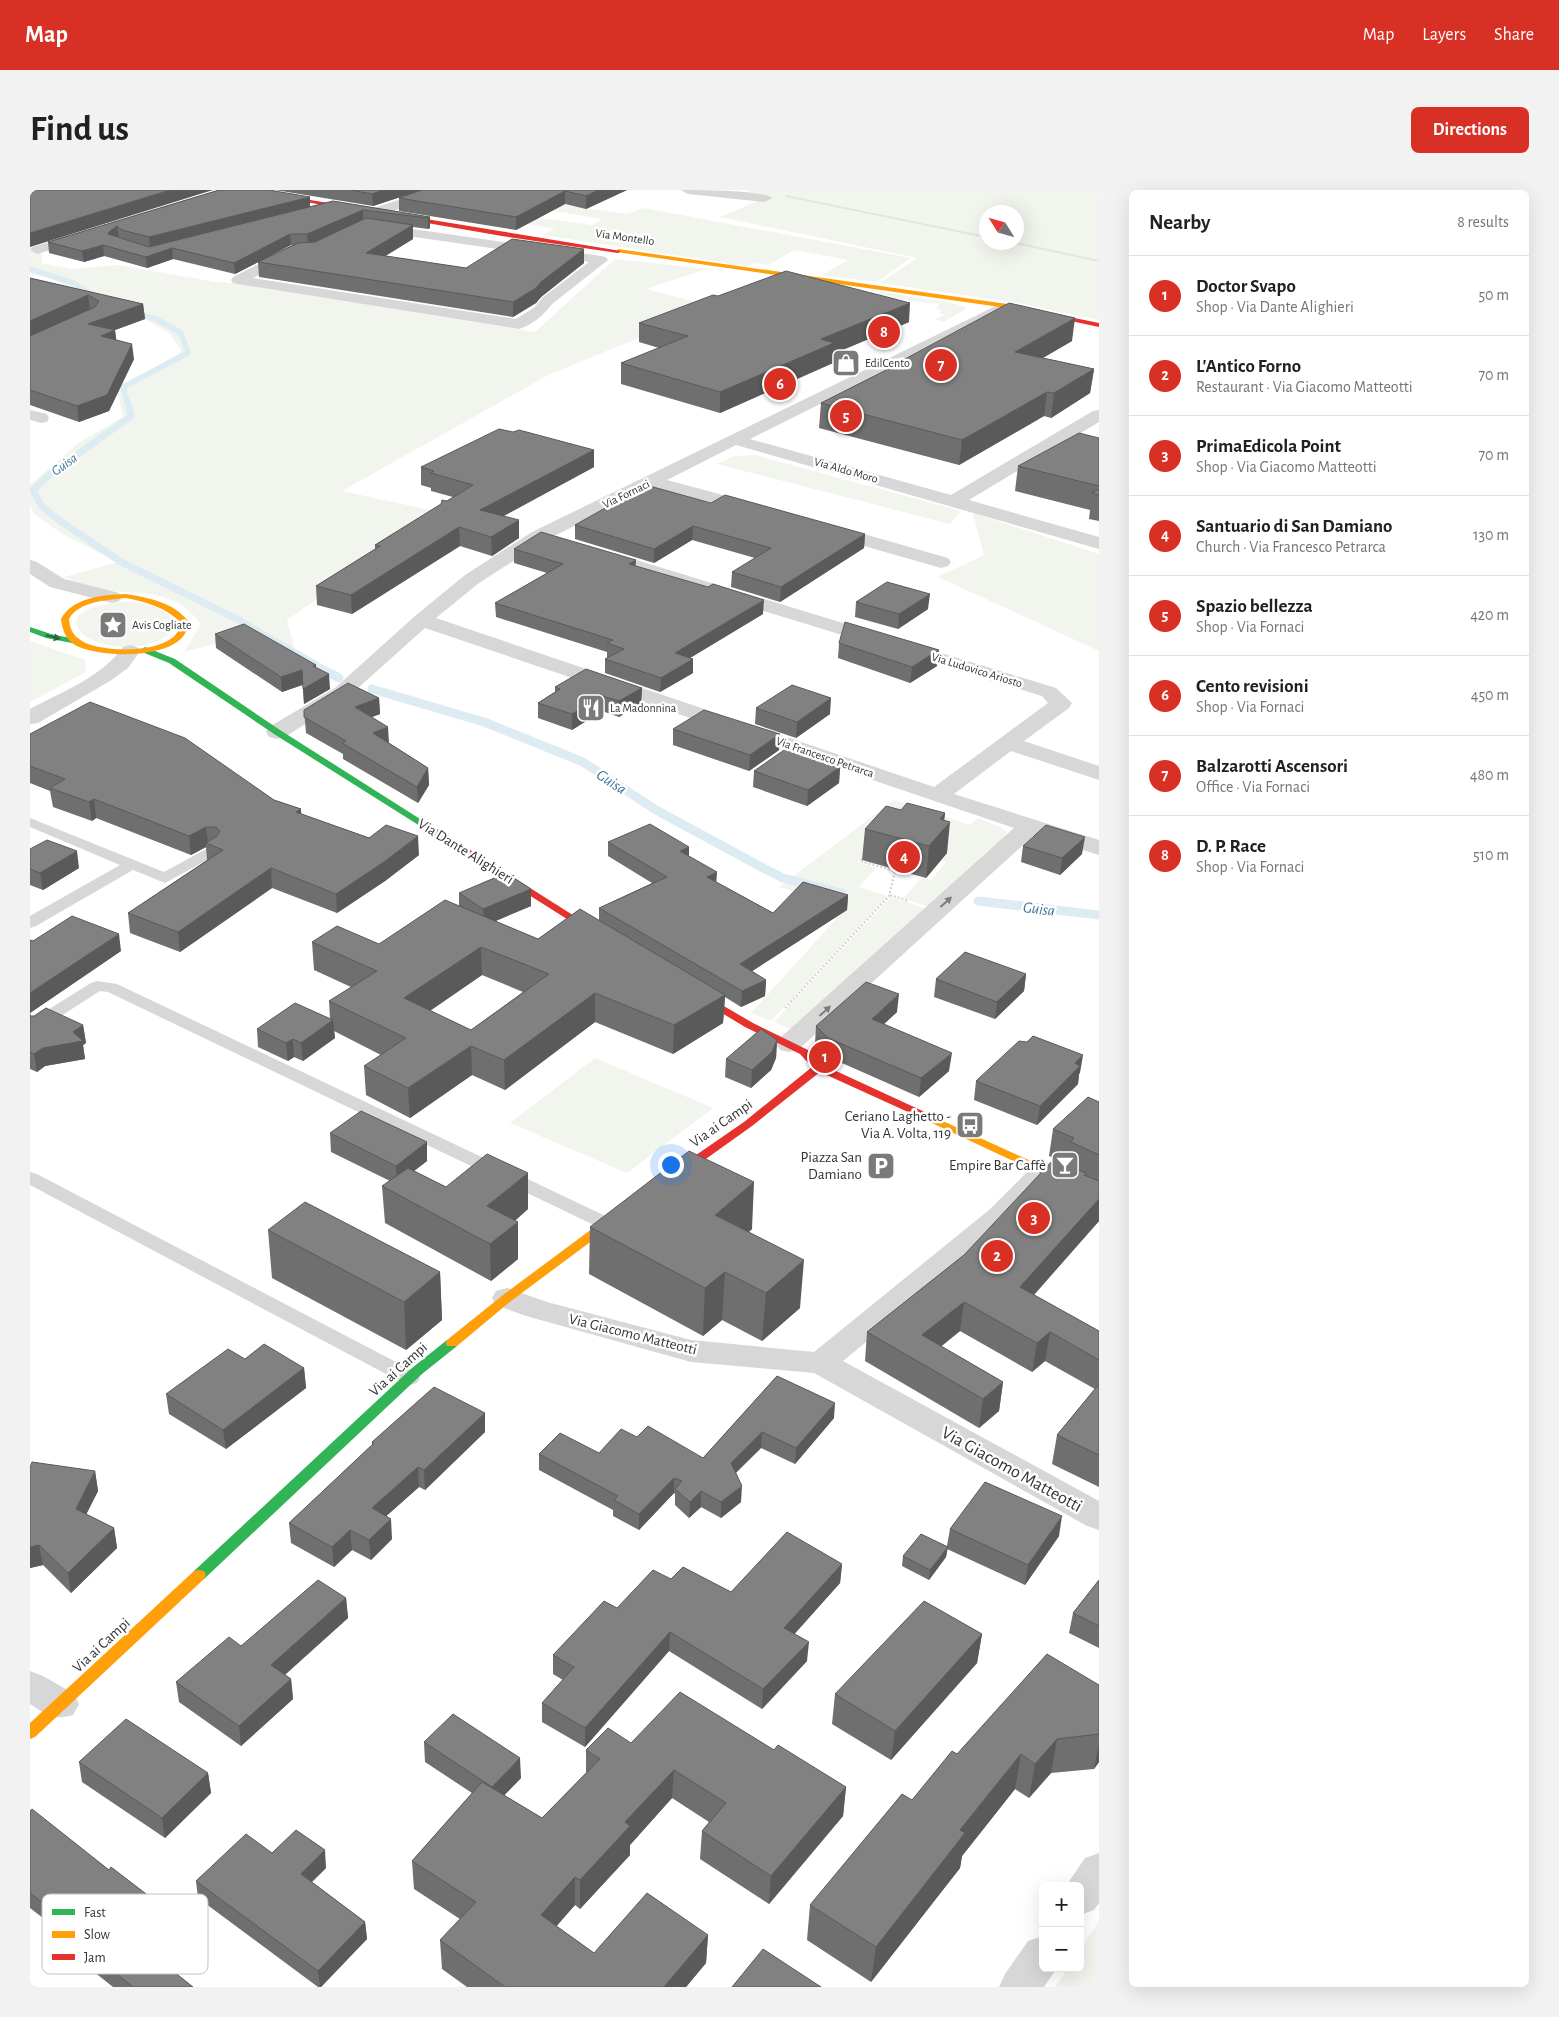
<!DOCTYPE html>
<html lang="en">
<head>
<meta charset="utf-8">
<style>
  :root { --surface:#fff; --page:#f2f2f2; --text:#202124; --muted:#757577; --line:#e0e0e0; --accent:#d93025 }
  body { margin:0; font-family:"Alegreya Sans",sans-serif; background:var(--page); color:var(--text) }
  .controls { position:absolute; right:15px; bottom:15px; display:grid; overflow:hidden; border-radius:8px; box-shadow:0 5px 20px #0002 }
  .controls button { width:45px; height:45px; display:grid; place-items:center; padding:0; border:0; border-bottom:1px solid var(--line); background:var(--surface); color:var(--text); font:25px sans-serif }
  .compass { position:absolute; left:949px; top:15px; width:45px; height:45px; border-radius:50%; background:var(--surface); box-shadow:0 5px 20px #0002; rotate:307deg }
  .you { position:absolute; left:640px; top:974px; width:18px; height:18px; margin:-12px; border:4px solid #fff; border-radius:50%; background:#1a73e8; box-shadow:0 0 0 8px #1a73e833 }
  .badge { display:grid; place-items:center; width:32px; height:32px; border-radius:50%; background:var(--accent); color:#fff; font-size:16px; font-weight:700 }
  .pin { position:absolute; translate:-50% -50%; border:2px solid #fff; box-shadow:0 1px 5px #0006 }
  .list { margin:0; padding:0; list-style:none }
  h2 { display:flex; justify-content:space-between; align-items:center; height:65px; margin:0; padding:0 20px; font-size:21px }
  h2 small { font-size:16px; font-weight:400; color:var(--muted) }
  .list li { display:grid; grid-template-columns:32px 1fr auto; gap:15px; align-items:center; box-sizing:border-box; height:80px; padding:0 20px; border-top:1px solid var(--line) }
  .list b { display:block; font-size:19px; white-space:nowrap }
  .list p { margin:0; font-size:16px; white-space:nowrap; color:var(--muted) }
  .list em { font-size:16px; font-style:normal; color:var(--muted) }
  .map { position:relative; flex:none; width:1069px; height:1797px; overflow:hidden; border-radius:8px }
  header { display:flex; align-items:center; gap:30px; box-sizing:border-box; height:70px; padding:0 25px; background:var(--accent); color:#fff }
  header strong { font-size:24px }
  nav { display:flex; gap:28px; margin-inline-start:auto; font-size:18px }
  .intro { display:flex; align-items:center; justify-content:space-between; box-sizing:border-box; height:120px; padding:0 30px }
  h1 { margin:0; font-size:35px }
  .button { padding:12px 22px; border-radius:8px; background:var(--accent); color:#fff; font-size:18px; font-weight:700 }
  main { display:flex; gap:30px; padding:0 30px }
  aside { flex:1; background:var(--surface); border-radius:8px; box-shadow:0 5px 20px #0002 }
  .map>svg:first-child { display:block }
</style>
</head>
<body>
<header>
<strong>Map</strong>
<nav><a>Map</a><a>Layers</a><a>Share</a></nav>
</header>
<div class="intro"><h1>Find us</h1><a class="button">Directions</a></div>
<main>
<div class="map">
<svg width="1069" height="1797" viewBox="0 0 1069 1797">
  <rect width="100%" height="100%" fill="#fff"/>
  <g fill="#f1f5ed" fill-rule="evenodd">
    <path d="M716,0H1069V130L982,112L850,93L887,68L690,27L735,8ZM956,22H986V52H956Z"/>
    <path d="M527,14L597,24L614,18L881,68L846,92L792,85L818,70L765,60L738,75L725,73L716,76L512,45L525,39L492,33L502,27L562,35L572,29L511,19Z"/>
    <path d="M0,60L12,64V73L41,79L89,75L185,92L204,93L505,142L585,69L677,79L616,99L685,117L520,184L312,301L419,324L332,378L257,430L265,462L228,443L154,462L171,434C145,399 113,404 75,401C61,399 47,393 34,387L88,372L32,344L3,323L0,313V295L47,254L93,227L87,198L152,162L140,144L115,129L83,121L20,88L0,83Z"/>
    <path d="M851,102L923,113L937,118L914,132L905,129L914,125L909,123L913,120L906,119L910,114L840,106Z"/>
    <path d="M725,265L931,321L920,334L687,274L704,266Z"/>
    <path d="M943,323L1069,364V461L908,387L954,365Z"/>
    <path d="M86,412C104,411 141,415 146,437C130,461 72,463 52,443C49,441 48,436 46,433L48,426L61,418Z"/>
    <path d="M0,451L55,470L56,482L0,512Z"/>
    <path d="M864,610L940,635L948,628L970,637L977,642L973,648L898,717L873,708L892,688L901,690L916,672L913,670L918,662L851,646L827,672L846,678L829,697L857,706L741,831L721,823L818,716L749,697Z"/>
    <path d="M861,707L897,719L761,839L744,832Z"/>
    <path d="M565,868L683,918L597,983L480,933Z"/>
    <path d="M1069,1731V1797H1025L1038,1778H1050V1760Z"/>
  </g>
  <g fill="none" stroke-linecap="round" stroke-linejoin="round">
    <g stroke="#ddebf3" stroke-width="5.5">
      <path d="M0,79L44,93L67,109"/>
      <path d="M98,215L93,197L158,163L151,143L126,129L101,122"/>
    </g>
    <path stroke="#ddebf3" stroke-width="7" d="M98,214L101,226L18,286L3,300L11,315L30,331L91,372L205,428L304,485"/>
    <g stroke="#ddebf3" stroke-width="9">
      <path d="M302,484L309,488"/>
      <path d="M342,499L454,532L553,572L626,620L735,679L753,688L812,703"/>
      <path d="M948,711L1069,725"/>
    </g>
    <g stroke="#d6d6d6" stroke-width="2" stroke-dasharray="1 1" stroke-linecap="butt">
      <path d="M756,6L956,47"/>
      <path d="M981,52L1069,71"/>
    </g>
    <g stroke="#d6d6d6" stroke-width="2.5" stroke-dasharray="2 2" stroke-linecap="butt">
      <path d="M860,705L878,711"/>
      <path d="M755,818L859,706L865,681L830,671L834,667"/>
    </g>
    <g fill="#d7d7d7" fill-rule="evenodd">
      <path d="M0,628L134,682L178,658H188L191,661L188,664L135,693L103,680L6,736L0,738V726L90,675L0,637Z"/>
      <path d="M67,791L87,794L584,1030L586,1034L584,1038L577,1040L570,1038L78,802L70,801L6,842L0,843V831L61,793Z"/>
      <path d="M0,982L7,984L387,1183L390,1188L387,1193L380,1195L373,1193L0,995Z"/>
    </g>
    <g fill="#d7d7d7" fill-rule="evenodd">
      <path d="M398,0H418L416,3L351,25H341L339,22L341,19Z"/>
      <path d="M651,0C667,0 733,0 742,8L735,12L658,4Z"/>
      <path d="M334,32L571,66L576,67L578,70L522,114C514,125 502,135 489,139L208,94L203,93L201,90L203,87L262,57H278ZM336,40L559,72L512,108L505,117L486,129L223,88L269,65H285Z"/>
      <path d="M53,42L60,46L58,49L7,64L0,60L2,57Z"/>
      <path d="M972,113L977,115L980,118L977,121L720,249L921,305L1063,221L1069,220V232L939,310L1069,347V359L706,255L637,290L730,315L733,319L730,323L724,324L623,297L516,350L449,393L406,428L904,597L1018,513L1012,506L563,369L561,365L563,361L570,359L577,361L1026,498L1042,513L1039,518L994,551L1069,576V590L981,561L924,604L1069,650V665L1004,645L768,860L759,862L750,860L746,854L750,848L984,638L395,438L319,506L255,547L247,549L239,547L236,542L239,537L305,498L385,426L435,385L502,342Z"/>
      <path d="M0,220L17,224L19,228L17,232L11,233L0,230Z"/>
      <path d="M799,334L918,368L921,372L918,376L911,378L792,344L790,340L792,336Z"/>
      <path d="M0,370L7,372L34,389L89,403L92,407L89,411L82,413L20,397L0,384Z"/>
      <path d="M100,455L107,457L110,461L98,478L80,491L8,533L0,534V519C31,502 72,487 93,457Z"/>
      <path d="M1013,973L1023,976L1027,982L979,1034L813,1171L1069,1311V1340L1057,1336L784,1183L661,1172L496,1126L466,1115L462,1108L466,1101L477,1098L517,1112L661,1150L784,1162L959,1020L1003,976Z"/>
      <path d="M0,1481L13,1486L43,1503L49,1514L43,1525C23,1531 17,1525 0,1514Z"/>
      <path d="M1069,1663V1713L1064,1720L1050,1725V1696H1036L1055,1668Z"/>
      <path d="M1013,1746V1778H1027L1014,1797H969L975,1784L998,1751Z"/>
    </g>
    <g fill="#30b455" fill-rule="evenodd">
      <path d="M0,437L21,444L50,450L51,452L47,454L16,448L0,442Z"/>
      <path d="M115,457L145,469L250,540L398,634L396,636H390L244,544L139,473L112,462L111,460Z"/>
      <path d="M422,1149L427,1150L428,1153L427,1156L392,1184L174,1389L169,1390L164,1389L162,1385L164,1381L382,1178L417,1150Z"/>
    </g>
    <g fill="#ff9f0a" fill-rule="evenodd">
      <path d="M588,59L977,114L1008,122L1005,124L977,118L586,62Z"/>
      <path d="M96,404C119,408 143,412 158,431C160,471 69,469 45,455C36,450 32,439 31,429C43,407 73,405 96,404ZM96,408C116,412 135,417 150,432C152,465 68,465 49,449C42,444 40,438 39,429C49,411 77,410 96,408Z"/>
      <path d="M893,922L1069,1002V1011L889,927L887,925L889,923Z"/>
      <path d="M590,1020L594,1021L596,1024L594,1027L481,1111L427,1156H417L416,1153L417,1150L473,1105L586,1021Z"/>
      <path d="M169,1380L174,1381L176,1385L174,1389L5,1547L0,1549V1533L164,1381Z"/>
    </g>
    <g fill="#e5322d" fill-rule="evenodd">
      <path d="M207,0H220L591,61L588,63L472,46Z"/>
      <path d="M1005,120L1069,133V137L1003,123L1002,122Z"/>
      <path d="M393,631L396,632L576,746L575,748H567L390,636L388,634Z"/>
      <path d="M661,797L723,833L778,860L793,875L897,923L899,925L897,927H889L790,882L722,936L645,991H637L635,988L637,985L714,932L782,877L770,864L715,837L657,802L656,800Z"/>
    </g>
  </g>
  <g fill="#6f6f6f" fill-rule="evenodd">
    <path d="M189,0L280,17L303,11L400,27V38L398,39L383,37V49L355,66L436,78L554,59V73L511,107L506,113L483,127L229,87L228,72L263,55H261L205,84L143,69L117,78L74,66L54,72L19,63L18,52Z"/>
    <path d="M245,0H392L343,16Z"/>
    <path d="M392,0H597L556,19L535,14L486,40L369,21V8Z"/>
    <path d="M0,88L113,114L115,129L85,140L86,150L104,169L79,221L49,232L0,215Z"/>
    <path d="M688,106L879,132L803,164V173L690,223L591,194V173L629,158L609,152V133Z"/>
    <path d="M1042,151L1013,168L1064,179L1060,203L1021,228L1014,226L929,275L789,238L791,213L875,171V169Z"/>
    <path d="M483,242L564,260V277L474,326L489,348L462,366L430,356L322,424L287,415L286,396L345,359V355L423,307L401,301V298L391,295V277Z"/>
    <path d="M1069,248V331L1059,329L1060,320L985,301L988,276Z"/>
    <path d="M681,313L835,344L834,358L750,412L701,397L702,382L725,368L662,350L624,373L545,349V335Z"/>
    <path d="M484,359L605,376L733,424L660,468L663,469V483L630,502L575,483V469L578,468L577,467V462L466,427L465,413L517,383L484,373Z"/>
    <path d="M826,412L898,419L868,439L825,427Z"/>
    <path d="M185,444L286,475V478L300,499L274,514L273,495L252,502L186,458Z"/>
    <path d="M809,453L909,460L907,476L880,493L808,468Z"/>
    <path d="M525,497L612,498L611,513L589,527L572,521L542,540L508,528V513L525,502Z"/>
    <path d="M349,508L350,524L342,527L359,553L398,578L399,595L388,613L313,569V564L276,543L274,520Z"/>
    <path d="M726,518L800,524L766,548L725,534Z"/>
    <path d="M643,539L750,544L749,560L719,581L643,555Z"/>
    <path d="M0,544L244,610L271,619V624L389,665L355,691L307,723L242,698L150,762L100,743L98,723L177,670L176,657L161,665L66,628L62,631L23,617L20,601L0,593Z"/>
    <path d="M810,577L809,593L777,616L723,597L724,581Z"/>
    <path d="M871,620L915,623L914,630L917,663L896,688L832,670L835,639Z"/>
    <path d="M578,652L659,667L686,692L743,723L818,705L817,720L722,781L736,790L735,806L711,817L695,807L693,833L643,864L565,832L475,900L442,885L380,928L336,905L334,876L351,865L304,841L305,848L273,871L264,867L258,871L228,857L227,839L300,829L299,811L321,797L284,780L282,752L349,754L429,716V703L501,699V716L465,731L508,749L569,730V718L622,693L578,666ZM452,785L493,802L441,840L400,821Z"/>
    <path d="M993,656L1052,664L1030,685L991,672Z"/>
    <path d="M0,659L49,678L13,700L0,695Z"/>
    <path d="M0,750L3,751L91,761L0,823L1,826L53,835L56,853L53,855L55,869L15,876L7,882L0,879Z"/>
    <path d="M996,784L994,801L965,829L904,807L906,789Z"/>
    <path d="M867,822L854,834L919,881L889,907L796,866L785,854L786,836Z"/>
    <path d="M747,850L746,868L741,880L721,898L695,887L696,869Z"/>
    <path d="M1050,883L1049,884L1048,894L1007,935L944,910L946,891Z"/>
    <path d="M1069,912V1031L1004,1105L1069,1141V1297L1022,1274L1027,1245L1065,1199L1015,1171L1002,1182L930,1141L911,1156L973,1192L969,1221L949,1238L835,1171L837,1142L934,1065L1037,975L1038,974L1019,966L1023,939Z"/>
    <path d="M300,943L397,952V971L384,981L416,997L498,1019L485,1031L488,1069L461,1091L355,1033L352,996L360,991L301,962Z"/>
    <path d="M560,1037L722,1039L719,1042L770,1118L732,1151L692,1130L673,1146L559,1084Z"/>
    <path d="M238,1040L410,1082L412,1130L376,1160L242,1088Z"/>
    <path d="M215,1169L274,1178L276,1198L196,1259L139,1224L136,1204Z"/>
    <path d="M747,1186L804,1228L765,1274L731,1258L706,1283L711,1312L691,1328L671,1317L659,1328L645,1315V1304L644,1303L609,1340L583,1326V1320L509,1280V1264L569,1263L607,1247L673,1268Z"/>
    <path d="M455,1223V1242L395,1300L389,1297L356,1326L362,1349L341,1370L322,1360L304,1377L261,1353L259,1333L342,1255V1252Z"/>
    <path d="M0,1277L65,1281L68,1301L56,1324L84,1338L87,1358L41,1403L13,1375L0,1378Z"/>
    <path d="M920,1339L1029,1346L995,1395L917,1359L916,1367L899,1390L872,1376L873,1366L917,1356Z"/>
    <path d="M812,1374L810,1393L764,1444L777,1471L732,1519L639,1461L555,1557L512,1532V1513L533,1490L523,1484V1465L587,1418L641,1389L701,1402Z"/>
    <path d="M1069,1390V1458L1039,1443L1043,1423Z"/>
    <path d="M316,1408L318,1428L255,1485L261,1489L263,1509L211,1556L149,1512L146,1492L211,1456Z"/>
    <path d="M952,1444L947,1473L861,1570L802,1534L805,1504Z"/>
    <path d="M1069,1495V1572L1064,1579L1021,1583L999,1608L985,1599L932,1666L930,1678L841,1792L777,1750L780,1715L927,1564Z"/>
    <path d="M394,1552L491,1588L474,1605L512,1628L556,1583V1560L601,1553L744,1560L816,1597L813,1626L739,1714L670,1669L672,1641L679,1632L642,1608L600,1655V1665L550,1719L545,1715L526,1736L564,1763L678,1745L676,1773L656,1797H437L412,1779L410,1750L430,1729L384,1699L382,1671L442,1603L395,1572Z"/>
    <path d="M49,1572L178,1583L181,1603L135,1648L52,1592Z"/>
    <path d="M0,1621L79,1680L141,1723L144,1742L121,1764L163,1797H83L25,1751L22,1735L0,1718Z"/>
    <path d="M242,1663L296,1678L282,1692L335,1732L337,1749L291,1797H288L168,1708L166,1691Z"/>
  </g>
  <g fill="#5a5a5a">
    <path d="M140,0H183L0,57V43Z"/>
    <path d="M353,0H392L343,16L342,4Z"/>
    <path d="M569,0H597L556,19V6Z"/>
    <path d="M535,1V14L486,40V27Z"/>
    <path d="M280,7V18L120,58L119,47Z"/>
    <path d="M333,20V30L278,55L277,44Z"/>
    <path d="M400,27V38L398,39V28Z"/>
    <path d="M383,35V49L336,78V63Z"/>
    <path d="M87,36L89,47L78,44L79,42Z"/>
    <path d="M260,44L261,55L205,84L204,73Z"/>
    <path d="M73,55L74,66L54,72L52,61Z"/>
    <path d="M142,58L143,69L117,78L116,67Z"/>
    <path d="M554,59V73L511,107L506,113L483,127V112Z"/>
    <path d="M58,105L60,120L0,147V131Z"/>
    <path d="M880,113L879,132L803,164V173L690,223V202L791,149Z"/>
    <path d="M113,114L115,129L85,140L87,155L72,161L58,134Z"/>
    <path d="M1045,128L1042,151L983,185L985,162Z"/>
    <path d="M102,154L104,169L79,221L49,232L47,216Z"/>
    <path d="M1064,179L1060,203L1021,228L1024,203Z"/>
    <path d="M1017,202L1014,226L929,275L932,250Z"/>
    <path d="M564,260V277L451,338L450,320Z"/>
    <path d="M489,330V348L462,366L461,347Z"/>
    <path d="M663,336L662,350L624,373V359Z"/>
    <path d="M429,337L430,356L322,424L321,405Z"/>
    <path d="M835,344L834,358L750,412L751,397Z"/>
    <path d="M606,370L605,384L599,374Z"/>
    <path d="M900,404L898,419L868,439L869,424Z"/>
    <path d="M734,410L733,424L645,477V463Z"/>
    <path d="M909,460L907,476L880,493L882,477Z"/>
    <path d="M663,469V483L630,502L631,488Z"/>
    <path d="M272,480L274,494L252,502L251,487Z"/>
    <path d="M299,484L300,499L274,514L273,499Z"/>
    <path d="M612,498L611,513L589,527V511Z"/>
    <path d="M572,506V521L542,540V524Z"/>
    <path d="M349,508L350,524L326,533L325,517Z"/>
    <path d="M801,508L800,524L766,548L767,532Z"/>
    <path d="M358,537L359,553L343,543Z"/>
    <path d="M750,544L749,560L719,581L720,565Z"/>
    <path d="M810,577L809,593L777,616L778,600Z"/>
    <path d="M398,578L399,595L388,613L387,597Z"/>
    <path d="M64,609L66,628L62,631L59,612Z"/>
    <path d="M271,619L272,638L266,622Z"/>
    <path d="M915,623L913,640L920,632L917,663L896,688L899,656L910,629Z"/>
    <path d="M176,637L178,653H176V657L161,665L159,646Z"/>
    <path d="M388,646L389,665L355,691L307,723L306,704Z"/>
    <path d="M1055,647L1052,664L1030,685L1032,668Z"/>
    <path d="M659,657V672L650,661Z"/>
    <path d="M47,661L49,678L13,700L10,683Z"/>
    <path d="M241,678L242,698L150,762L148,742Z"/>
    <path d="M687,682L686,697L677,687Z"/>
    <path d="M501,699V716L454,736L453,719Z"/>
    <path d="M818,705L817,720L710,789V774Z"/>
    <path d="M89,744L91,761L0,823L1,828L0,829V803Z"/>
    <path d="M451,757L452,785L376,837L374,808Z"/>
    <path d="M996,784L994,801L965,829L967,812Z"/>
    <path d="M736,790L735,806L711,817L712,801Z"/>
    <path d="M565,803V832L475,900L474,870Z"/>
    <path d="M869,804L867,822L841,846L842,829Z"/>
    <path d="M695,805L693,833L643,864L644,835Z"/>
    <path d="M303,830L305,848L273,871L271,853Z"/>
    <path d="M53,835L56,853L53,855L55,869L15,876L7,882L4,864Z"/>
    <path d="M263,849L264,867L258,871L256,853Z"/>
    <path d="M747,850L746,868L741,880L721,898L722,880Z"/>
    <path d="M441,856L442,885L380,928L378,898Z"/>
    <path d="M922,863L919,881L889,907L891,888Z"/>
    <path d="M1053,865L1050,883L1049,884L1048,894L1007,935L1010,916L1045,873Z"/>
    <path d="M397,952V971L367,994L366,976Z"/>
    <path d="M498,983V1019L458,1053L457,1016Z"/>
    <path d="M724,992L722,1039L683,1072L685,1025Z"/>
    <path d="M1069,1009V1031L985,1126L990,1097Z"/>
    <path d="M488,1032V1069L461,1091L460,1054Z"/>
    <path d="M774,1070L770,1118L732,1151L736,1103Z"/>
    <path d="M410,1082L412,1130L376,1160L374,1112Z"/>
    <path d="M695,1082L692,1130L673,1146L675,1098Z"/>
    <path d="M934,1112L930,1141L891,1173L892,1145Z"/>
    <path d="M1020,1142L1015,1171L1002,1182L1007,1153Z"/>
    <path d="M274,1178L276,1198L196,1259L193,1240Z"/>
    <path d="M973,1192L969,1221L949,1238L953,1209Z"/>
    <path d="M805,1213L804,1228L765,1274L766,1258Z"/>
    <path d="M455,1223V1242L395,1300L394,1280Z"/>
    <path d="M732,1242L731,1258L700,1288L701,1273Z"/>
    <path d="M388,1277L389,1297L343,1338L342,1318Z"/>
    <path d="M65,1281L68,1301L49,1339L46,1319Z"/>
    <path d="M644,1288V1303L609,1340V1324Z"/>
    <path d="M712,1296L711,1312L691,1328V1312Z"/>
    <path d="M671,1301V1317L659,1328L660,1312Z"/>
    <path d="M1032,1326L1029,1346L995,1395L998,1375Z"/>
    <path d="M361,1329L362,1349L341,1370L339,1350Z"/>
    <path d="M84,1338L87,1358L41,1403L38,1383Z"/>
    <path d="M320,1340L322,1360L304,1377L302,1357Z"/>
    <path d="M9,1355L13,1375L0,1378V1357Z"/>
    <path d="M918,1357L916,1367L899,1390L900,1380Z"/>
    <path d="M812,1374L810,1393L753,1457L754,1438Z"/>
    <path d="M316,1408L318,1428L243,1495L241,1475Z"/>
    <path d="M640,1442L639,1461L555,1557V1538Z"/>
    <path d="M952,1444L947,1473L861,1570L865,1541Z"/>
    <path d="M779,1452L777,1471L732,1519L733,1499Z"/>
    <path d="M261,1489L263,1509L211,1556L209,1536Z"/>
    <path d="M1027,1549L1021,1583L999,1608L1005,1574Z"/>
    <path d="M1069,1553V1572L1064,1579Z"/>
    <path d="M991,1564L985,1599L932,1666L930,1678L841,1792L846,1757L930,1640Z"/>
    <path d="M490,1568L491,1588L463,1617L462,1597Z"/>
    <path d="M644,1580L642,1608L600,1655V1665L550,1719V1690L595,1632Z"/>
    <path d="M178,1583L181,1603L135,1648L132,1628Z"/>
    <path d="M816,1597L813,1626L739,1714L741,1686Z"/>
    <path d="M295,1660L296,1678L272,1701L271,1684Z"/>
    <path d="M545,1687V1715L511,1754V1725Z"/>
    <path d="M141,1723L144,1742L112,1772L109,1754Z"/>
    <path d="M335,1732L337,1749L291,1797H290L288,1781Z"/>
    <path d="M678,1745L676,1773L656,1797H634Z"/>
  </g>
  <g fill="#818181" stroke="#5a5a5a" fill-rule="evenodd">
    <path d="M0,0H140L0,43Z"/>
    <path d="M189,0H239L280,7L119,47L92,40L87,36L79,42L78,44L119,57L303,11L400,27L398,28L333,20L277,44H260L204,73L142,58L116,67L73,55L52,61L18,52Z"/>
    <path d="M321,0H353L342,4Z"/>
    <path d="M392,0H569L556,6L535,1L486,27L369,8Z"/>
    <path d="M336,28L383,35L336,63L436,78L482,49L554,59L511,92L506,98L483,112L228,72L268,53L285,52Z"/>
    <path d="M756,81L880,113L791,149L804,153L690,202L591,173L658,146L609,133L683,105L688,106Z"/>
    <path d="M0,88L113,114L58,134L85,140L71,146L102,154L77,205L47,216L0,200V146L65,117L69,111L58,105L0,131Z"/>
    <path d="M979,113L1045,128L985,162L1064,179L1024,203L1017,202L932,250L791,213L878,169H875Z"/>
    <path d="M469,239L483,242L489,240L564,260L450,320L489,330L461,347L429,337L321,405L286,396L350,356L345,355L411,314L412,310L417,311L443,295L401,283L404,281L391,277Z"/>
    <path d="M1049,243L1069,248V296L988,276Z"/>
    <path d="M616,295L681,313L695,305L835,344L751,397L702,382L741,358L663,336L624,359L545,335Z"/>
    <path d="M1069,299V305L1062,303Z"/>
    <path d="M511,342L606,370L599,374L678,397L683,394L734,410L645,463L663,469L631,488L575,469L594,459L577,453L583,450L465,413L533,374L484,359Z"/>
    <path d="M857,392L900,404L869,424L826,412Z"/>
    <path d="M815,432L909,460L882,477L809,453Z"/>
    <path d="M214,434L286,475L283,476L299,484L273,499L272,480L251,487L185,444Z"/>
    <path d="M556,479L612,498L589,511L572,506L542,524L508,513L530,499L525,497Z"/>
    <path d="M318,493L349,508L325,517L358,537L343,543L398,578L387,597L312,553L316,551L274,527V520Z"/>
    <path d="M762,495L801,508L767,532L726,518Z"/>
    <path d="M60,512L155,548L244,610L271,619L266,622L339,648L356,635L388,646L354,672L306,704L241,678L148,742L98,723L193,660L176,653L187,646L190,641L186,637H176L159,646L64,609L59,612L20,598L35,589L0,576V544Z"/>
    <path d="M674,520L750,544L720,565L643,539Z"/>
    <path d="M757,558L810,577L778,600L724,581Z"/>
    <path d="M877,613L915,623L910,629L920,632L899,656L835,639L856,616L871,620Z"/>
    <path d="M620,634L659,657L650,661L687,682L677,687L743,723L773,692L818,705L710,774L736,790L712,801L569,718L637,687L578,652Z"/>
    <path d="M1016,635L1055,647L1032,668L993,656Z"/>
    <path d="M17,650L47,661L10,683L0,679V659Z"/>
    <path d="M476,683L501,699L453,719L429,703Z"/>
    <path d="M415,710L508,749L550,719L695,805L644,835L565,803L474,870L441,856L378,898L334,876L376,848L299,811L347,781L282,752L307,736L349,754ZM451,757L519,784L441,840L374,808Z"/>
    <path d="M42,726L89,744L0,803V750L3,751Z"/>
    <path d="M935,762L996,784L967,812L906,789Z"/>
    <path d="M836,792L869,804L842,829L922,863L891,888L798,848L786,836Z"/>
    <path d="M265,813L303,830L271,853L263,849L256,853L227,839Z"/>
    <path d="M16,818L53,835L43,842L53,851L13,858L4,864L0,862V826H4Z"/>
    <path d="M731,839L747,850L742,862L722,880L696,869Z"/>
    <path d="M1003,846L1053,865L1045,873L1050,876L1010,916L946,891L989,851L997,852Z"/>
    <path d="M1058,907L1069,912V965L1041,952L1044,948L1023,939Z"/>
    <path d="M331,921L397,952L366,976L300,943Z"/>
    <path d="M659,961L724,992L685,1025L774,1070L736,1103L695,1082L675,1098L560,1037Z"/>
    <path d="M457,964L498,983L457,1016L488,1032L460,1054L352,996L378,978L416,997Z"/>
    <path d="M1024,969L1056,983L1054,985L1069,991V1009L990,1097L1069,1141V1170L1020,1142L1007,1153L934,1112L892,1145L973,1192L953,1209L837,1142L934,1065Z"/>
    <path d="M275,1012L410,1082L374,1112L238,1040Z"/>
    <path d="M234,1154L274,1178L193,1240L136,1204L198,1159L215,1169Z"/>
    <path d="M747,1186L805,1213L766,1258L732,1242L701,1273L712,1296L691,1312L671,1301L660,1312L645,1299L652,1291L644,1288L609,1324L584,1310L588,1306L509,1264L530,1243L569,1263L591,1239L607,1247L618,1236L673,1268Z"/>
    <path d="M1069,1194V1265L1027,1245Z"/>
    <path d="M404,1197L455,1223L394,1280L388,1277L342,1318L361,1329L339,1350L320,1340L302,1357L259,1333L344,1253L342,1252Z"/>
    <path d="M2,1272L65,1281L46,1319L84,1338L38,1383L9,1355L0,1357V1277Z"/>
    <path d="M955,1292L1032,1326L998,1375L920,1339Z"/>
    <path d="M757,1342L812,1374L754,1438L779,1452L733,1499L640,1442L555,1538L512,1513L544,1477L523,1465L574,1411L587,1418L623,1380L641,1389L653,1377L701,1402Z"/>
    <path d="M891,1344L918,1357L900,1380L873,1366Z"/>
    <path d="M288,1390L316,1408L241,1475L261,1489L209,1536L146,1492L199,1447L211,1456Z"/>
    <path d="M1069,1390V1436L1043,1423Z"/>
    <path d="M894,1411L952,1444L865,1541L805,1504Z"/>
    <path d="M1017,1464L1069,1495V1544L1027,1549L1005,1574L991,1564L930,1640L935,1643L846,1757L780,1715L872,1604L882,1610L922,1561L927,1564Z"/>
    <path d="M650,1502L744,1560L748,1555L816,1597L741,1686L672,1641L696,1613L644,1580L595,1632L600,1636L550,1690L545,1687L511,1725L564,1763L617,1703L678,1745L634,1797H475L410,1750L446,1712L382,1671L452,1592L512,1628L570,1569L556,1560L578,1538L601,1553Z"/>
    <path d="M423,1524L490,1568L462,1597L394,1552Z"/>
    <path d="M96,1529L178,1583L132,1628L49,1572Z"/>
    <path d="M2,1619L79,1680L81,1677L141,1723L109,1754L163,1797H103L21,1732L29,1725L0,1703V1621Z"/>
    <path d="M266,1640L295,1660L271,1684L335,1732L288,1781L166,1691L216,1644L242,1663Z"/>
    <path d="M733,1759L791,1797H702Z"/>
  </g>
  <defs><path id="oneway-solid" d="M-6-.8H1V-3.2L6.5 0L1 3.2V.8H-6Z" transform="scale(1.25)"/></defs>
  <use fill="#32603f" href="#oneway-solid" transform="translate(23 447) rotate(14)"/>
  <g fill="#7d7d7d">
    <use href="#oneway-solid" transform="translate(916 712) rotate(-42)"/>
    <use href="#oneway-solid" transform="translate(795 821) rotate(-42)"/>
  </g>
  <defs>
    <symbol id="shop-square" viewBox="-11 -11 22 22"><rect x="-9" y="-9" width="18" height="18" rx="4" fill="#7a7a7a" stroke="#fff"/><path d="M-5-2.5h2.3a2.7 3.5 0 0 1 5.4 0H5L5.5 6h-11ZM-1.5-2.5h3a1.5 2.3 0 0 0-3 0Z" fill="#fff"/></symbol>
    <symbol id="sight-square" viewBox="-11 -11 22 22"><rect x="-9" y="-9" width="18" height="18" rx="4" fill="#7a7a7a" stroke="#fff"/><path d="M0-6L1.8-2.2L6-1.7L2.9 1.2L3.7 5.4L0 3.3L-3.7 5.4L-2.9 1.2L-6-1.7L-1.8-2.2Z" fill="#fff"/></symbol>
    <symbol id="restaurant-square" viewBox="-11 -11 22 22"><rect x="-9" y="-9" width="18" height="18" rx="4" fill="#7a7a7a" stroke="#fff"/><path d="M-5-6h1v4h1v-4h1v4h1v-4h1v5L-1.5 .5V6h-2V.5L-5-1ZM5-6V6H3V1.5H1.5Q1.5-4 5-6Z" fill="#fff"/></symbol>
    <symbol id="bus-square" viewBox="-11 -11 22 22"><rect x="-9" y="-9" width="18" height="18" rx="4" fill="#7a7a7a" stroke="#fff"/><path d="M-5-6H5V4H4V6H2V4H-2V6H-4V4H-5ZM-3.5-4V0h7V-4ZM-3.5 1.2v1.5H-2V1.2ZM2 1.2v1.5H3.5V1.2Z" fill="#fff"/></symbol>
    <symbol id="bar-square" viewBox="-11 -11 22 22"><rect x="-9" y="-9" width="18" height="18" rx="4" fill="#7a7a7a" stroke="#fff"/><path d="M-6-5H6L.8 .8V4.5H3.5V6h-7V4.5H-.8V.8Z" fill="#fff"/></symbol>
    <symbol id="parking-square" viewBox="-11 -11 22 22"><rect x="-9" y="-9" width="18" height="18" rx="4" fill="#7a7a7a" stroke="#fff"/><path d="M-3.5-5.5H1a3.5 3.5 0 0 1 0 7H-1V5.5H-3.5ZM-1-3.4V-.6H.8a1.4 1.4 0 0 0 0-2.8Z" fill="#fff"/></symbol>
  </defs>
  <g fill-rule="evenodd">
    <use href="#shop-square" x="800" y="157" width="32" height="32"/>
    <use href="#sight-square" x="67" y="419" width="32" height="32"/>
    <use href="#restaurant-square" x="545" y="502" width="32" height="32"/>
    <use href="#bus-square" x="924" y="919" width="32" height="32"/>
    <use href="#bar-square" x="1019" y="959" width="32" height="32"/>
    <use href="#parking-square" x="835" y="960" width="32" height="32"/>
  </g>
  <g text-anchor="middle" stroke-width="5" stroke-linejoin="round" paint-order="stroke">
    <g font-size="12" fill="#333" stroke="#fff">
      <text transform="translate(595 47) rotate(8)" y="4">Via Montello</text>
      <text transform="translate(816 280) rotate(16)" y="4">Via Aldo Moro</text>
      <text transform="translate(596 304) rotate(-26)" y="4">Via Fornaci</text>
      <text transform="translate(947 480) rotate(17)" y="4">Via Ludovico Ariosto</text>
      <text transform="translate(795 567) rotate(19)" y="4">Via Francesco Petrarca</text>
    </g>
    <g font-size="12" fill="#333" stroke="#fff" text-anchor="start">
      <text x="835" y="177">EdilCento</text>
      <text x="102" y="439">Avis Cogliate</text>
      <text x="580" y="522">La Madonnina</text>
    </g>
    <g font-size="14" font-style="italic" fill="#3f7597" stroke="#fff">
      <text transform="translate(34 274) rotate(-36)" y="5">Guisa</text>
    </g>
    <g font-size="15" fill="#333" stroke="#fff">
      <text transform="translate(436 661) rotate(32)" y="5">Via Dante Alighieri</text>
      <text transform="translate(691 933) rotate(-35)" y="5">Via ai Campi</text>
      <text transform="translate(603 1144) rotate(14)" y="5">Via Giacomo Matteotti</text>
      <text transform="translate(368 1179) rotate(-42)" y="5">Via ai Campi</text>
      <text transform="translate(71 1455) rotate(-43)" y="5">Via ai Campi</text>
    </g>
    <g font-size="15" fill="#333" stroke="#fff" text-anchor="end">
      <text x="921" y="931">Ceriano Laghetto -<tspan x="921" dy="17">Via A. Volta, 119</tspan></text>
      <text x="832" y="972">Piazza San<tspan x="832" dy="17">Damiano</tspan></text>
      <text x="1016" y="980">Empire Bar Caffè</text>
    </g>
    <g font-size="16" font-style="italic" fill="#3f7597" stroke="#fff">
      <text transform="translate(582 591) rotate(33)" y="6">Guisa</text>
      <text transform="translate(1009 718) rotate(7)" y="6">Guisa</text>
    </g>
    <g font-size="18" fill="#333" stroke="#fff">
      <text transform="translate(982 1279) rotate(29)" y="6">Via Giacomo Matteotti</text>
    </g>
  </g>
  <rect x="12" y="1704" width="166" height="80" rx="8" fill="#fff" stroke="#c2c2c2" stroke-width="1"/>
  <rect x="22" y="1719" width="23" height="6" fill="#30b455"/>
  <rect x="22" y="1741" width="23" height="7" fill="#ff9f0a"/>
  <rect x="22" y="1764" width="23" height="6" fill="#e5322d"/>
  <g font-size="14" fill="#333">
    <text x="54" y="1727">Fast</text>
    <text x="54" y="1749">Slow</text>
    <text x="54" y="1772">Jam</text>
  </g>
</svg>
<div class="controls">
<button>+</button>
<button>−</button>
</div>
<svg class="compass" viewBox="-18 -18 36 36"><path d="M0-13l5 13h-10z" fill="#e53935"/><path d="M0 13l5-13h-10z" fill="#757577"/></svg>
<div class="you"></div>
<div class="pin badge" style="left:795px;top:867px">1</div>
<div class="pin badge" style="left:967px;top:1066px">2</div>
<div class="pin badge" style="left:1004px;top:1028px">3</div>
<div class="pin badge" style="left:874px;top:667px">4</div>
<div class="pin badge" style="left:816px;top:226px">5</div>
<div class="pin badge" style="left:750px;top:194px">6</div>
<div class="pin badge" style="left:911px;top:175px">7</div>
<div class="pin badge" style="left:854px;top:142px">8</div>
</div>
<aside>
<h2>Nearby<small>8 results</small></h2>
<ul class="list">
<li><span class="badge">1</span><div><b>Doctor Svapo</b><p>Shop · Via Dante Alighieri</p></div><em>50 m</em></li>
<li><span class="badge">2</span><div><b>L'Antico Forno</b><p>Restaurant · Via Giacomo Matteotti</p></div><em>70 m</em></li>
<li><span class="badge">3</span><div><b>PrimaEdicola Point</b><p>Shop · Via Giacomo Matteotti</p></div><em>70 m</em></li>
<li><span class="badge">4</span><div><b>Santuario di San Damiano</b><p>Church · Via Francesco Petrarca</p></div><em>130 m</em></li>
<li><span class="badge">5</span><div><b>Spazio bellezza</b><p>Shop · Via Fornaci</p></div><em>420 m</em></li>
<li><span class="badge">6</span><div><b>Cento revisioni</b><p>Shop · Via Fornaci</p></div><em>450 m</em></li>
<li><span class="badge">7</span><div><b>Balzarotti Ascensori</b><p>Office · Via Fornaci</p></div><em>480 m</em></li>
<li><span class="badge">8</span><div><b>D. P. Race</b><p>Shop · Via Fornaci</p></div><em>510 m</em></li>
</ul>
</aside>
</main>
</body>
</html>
